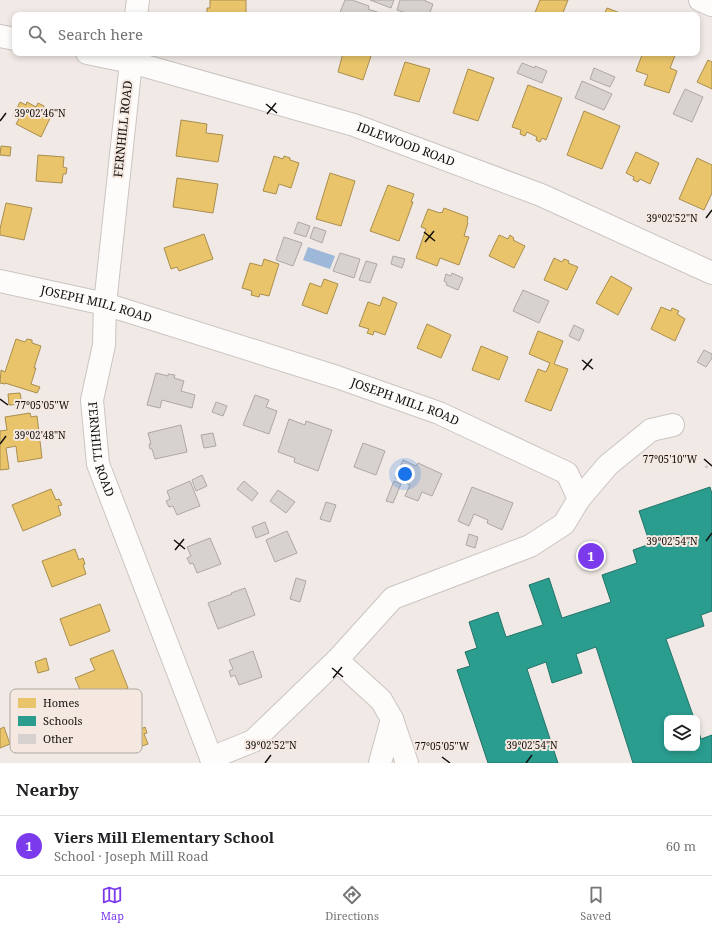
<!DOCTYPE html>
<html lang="en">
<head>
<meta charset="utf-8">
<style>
  :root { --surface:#fff; --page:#f2f2f2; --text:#202124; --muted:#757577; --line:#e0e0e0; --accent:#7c3aed }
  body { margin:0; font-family:"Noto Serif",serif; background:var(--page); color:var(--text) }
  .controls { position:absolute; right:12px; bottom:12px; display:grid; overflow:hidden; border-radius:8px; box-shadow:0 2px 6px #0003 }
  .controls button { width:36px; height:36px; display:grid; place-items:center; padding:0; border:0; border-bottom:1px solid var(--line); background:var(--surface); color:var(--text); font:20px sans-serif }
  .you { position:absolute; left:405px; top:474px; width:14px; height:14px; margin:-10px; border:3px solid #fff; border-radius:50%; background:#1a73e8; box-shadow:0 0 0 6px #1a73e833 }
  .badge { display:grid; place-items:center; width:26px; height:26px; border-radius:50%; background:var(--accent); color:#fff; font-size:13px; font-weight:700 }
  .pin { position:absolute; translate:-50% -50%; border:2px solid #fff; box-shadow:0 1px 4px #0006 }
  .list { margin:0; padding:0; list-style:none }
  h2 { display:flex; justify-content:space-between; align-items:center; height:52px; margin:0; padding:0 16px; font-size:17px }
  h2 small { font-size:13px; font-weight:400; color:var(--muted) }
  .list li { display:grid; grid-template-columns:26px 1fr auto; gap:12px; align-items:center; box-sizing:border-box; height:60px; padding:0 16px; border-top:1px solid var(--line) }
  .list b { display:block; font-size:15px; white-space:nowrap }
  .list p { margin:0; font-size:13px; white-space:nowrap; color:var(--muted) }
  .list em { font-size:13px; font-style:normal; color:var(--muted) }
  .icon { flex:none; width:22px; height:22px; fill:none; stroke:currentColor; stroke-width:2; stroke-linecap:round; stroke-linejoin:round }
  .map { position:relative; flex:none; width:712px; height:763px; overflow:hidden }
  .search { position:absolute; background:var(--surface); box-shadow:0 2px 6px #0003; left:12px; right:12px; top:12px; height:44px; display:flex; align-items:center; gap:10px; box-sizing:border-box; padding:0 14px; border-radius:8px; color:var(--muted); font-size:15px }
  .sheet { height:112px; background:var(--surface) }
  nav { display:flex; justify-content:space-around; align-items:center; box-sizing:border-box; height:56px; border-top:1px solid var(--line); background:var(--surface); font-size:11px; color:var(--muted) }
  nav a { display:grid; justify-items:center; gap:2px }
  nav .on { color:var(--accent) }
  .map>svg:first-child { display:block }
</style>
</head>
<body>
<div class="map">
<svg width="712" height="763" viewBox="0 0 712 763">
  <rect width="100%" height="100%" fill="#f0e9e5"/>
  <path fill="#9db8d8" d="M308,247L335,256L330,269L303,260Z"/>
  <g fill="#e9c46a" stroke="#a98e4e">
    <path d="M210,0H246V15H207V8H210Z"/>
    <path d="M540,0H568L562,15H534Z"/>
    <path d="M607,8L620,13V15H604Z"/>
    <path d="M343,53H372L363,80L338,72Z"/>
    <path d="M636,53H676L670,68L677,71L669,93L644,85L648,75L636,71L642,55Z"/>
    <path d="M708,60L712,62V89L697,82Z"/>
    <path d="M405,62L430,69L419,102L394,95Z"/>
    <path d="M468,69L494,78L478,121L453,113Z"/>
    <path d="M528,85L562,98L546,140L542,138L540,142L536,140L537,137L527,132L525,136L520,134L521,130L512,127Z"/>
    <path d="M20,102L26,105L27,102L36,107L38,103L44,106L43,109L52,114L41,137L16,124L19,119L13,116Z"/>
    <path d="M584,111L620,126L602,169L567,155Z"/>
    <path d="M181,120L207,124L206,133L223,135L218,162L176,156Z"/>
    <path d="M1,146L11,147L10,156L0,155Z"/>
    <path d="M636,152L659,163L650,184L640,179L638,182L633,180L634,177L626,173Z"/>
    <path d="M38,155L64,157L63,167L67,168L66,174H63L62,183L36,181Z"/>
    <path d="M274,156L283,159L284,156L290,158V160L299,163L291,188L279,184L276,194L263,191Z"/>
    <path d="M697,158L712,165V193L704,210L679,199Z"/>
    <path d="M330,173L355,181L341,226L316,219Z"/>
    <path d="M177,178L218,184L213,213L173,207Z"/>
    <path d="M388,185L414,194L411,202H413L399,241L370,231Z"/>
    <path d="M6,203L32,208L24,240L0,235V229Z"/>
    <path d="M444,208L468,217L467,222L468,223L464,236L469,237L459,265L440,258L437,266L416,258L426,229L421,227L428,209L440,213L441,212L442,213Z"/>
    <path d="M204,234L213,259L179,271L177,267L171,269L164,248Z"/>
    <path d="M499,235L508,239L510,235L514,238L513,240L525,246L514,268L489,256Z"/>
    <path d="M554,258L562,262L564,259L569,261L568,263L578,267L567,290L544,280Z"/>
    <path d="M264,259L279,264L269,296L260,294L259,297L251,295L252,291L242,288L250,263L262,266Z"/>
    <path d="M611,276L632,288L618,315L596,303Z"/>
    <path d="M324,279L338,284L327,314L302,305L310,283L321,287Z"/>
    <path d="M383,297L397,303L385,335L374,331L373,335L367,333L369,329L359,326L368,302L380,306Z"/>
    <path d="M661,307L671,311L672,308L679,311L677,314L685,319L675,341L651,329Z"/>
    <path d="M427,324L451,335L441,358L417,348Z"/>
    <path d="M538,331L563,341L554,364L568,369L551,411L525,401L538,369L546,372L550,363L529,354Z"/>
    <path d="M16,339L25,342L27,339L32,340V343L41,346L34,368H36L31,384L40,387L37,393L5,383V384L0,383L1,370L5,372Z"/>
    <path d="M481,346L508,357L499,380L472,370Z"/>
    <path d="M20,393L22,404L9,405L8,394Z"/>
    <path d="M30,413L31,417L37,416L42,458L18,462L16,446L6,448L9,469L0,470V431L7,430L5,417Z"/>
    <path d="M51,489L56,500L59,499L62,505L58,506L61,515L23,531L12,505Z"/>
    <path d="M75,549L79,560L83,558L85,564L83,565L86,574L52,587L42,561Z"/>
    <path d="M100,604L110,631L70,646L60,619Z"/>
    <path d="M113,650L128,688L87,706L75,678L95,670L90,659Z"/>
    <path d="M46,658L49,670L38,673L35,662Z"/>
    <path d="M137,720L141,729L145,727L147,733L144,734L148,744L125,752L116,728Z"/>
    <path d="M4,727L10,744L0,748V729Z"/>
  </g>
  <path fill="#2a9d8f" stroke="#237368" d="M710,487L712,494V611L701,615L704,626L666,639L694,718H667V748H697V726L701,739L712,735V763H633L596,647L576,654L582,673L552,683L546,662L527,669L558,763H488L457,670L470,666L465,652L477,648L469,622L498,612L506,637L543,625L529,585L549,578L562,618L611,602L602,575L637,563L633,550L650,544L639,511Z"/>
  <g fill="#d7d1d0" stroke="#ada8a6">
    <path d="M345,0H352L369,6L368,9L380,13L379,15H339Z"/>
    <path d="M370,0H394L391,8Z"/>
    <path d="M400,0H426L425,1L433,4L429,15H412L397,10Z"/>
    <path d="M522,63L535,68V66L547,71L542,83L517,73Z"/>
    <path d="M594,68L615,77L610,87L590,79Z"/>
    <path d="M582,81L612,94L604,110L575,98Z"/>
    <path d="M685,89L703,97L692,122L673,114Z"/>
    <path d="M298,222L310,226L306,237L294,233Z"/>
    <path d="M314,227L326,231L322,243L310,238Z"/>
    <path d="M284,237L302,243L293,266L276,260Z"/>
    <path d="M340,253L360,259L354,278L333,271Z"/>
    <path d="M393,256L405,259L402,268L391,264Z"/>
    <path d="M366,261L377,264L370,283L359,280Z"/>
    <path d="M452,273L463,278L458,290L446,285L447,283L444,281L446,274L451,276Z"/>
    <path d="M523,290L549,301L539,323L513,311Z"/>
    <path d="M574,325L584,330L579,341L569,336Z"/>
    <path d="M704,350L712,354V358L706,367L697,362Z"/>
    <path d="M156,373L168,376V374L175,375L174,378L184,381L181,391L195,395L192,408L162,400L160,408L147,405Z"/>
    <path d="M255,395L269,400L266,407L277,411L269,434L243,425Z"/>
    <path d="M216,402L227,406L223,416L212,412Z"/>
    <path d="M289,419L305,425L306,421L332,430L318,471L294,462L295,458L278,452Z"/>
    <path d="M181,425L187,452L155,459L152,449H150L149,444H151L148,433Z"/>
    <path d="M213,433L216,446L204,448L201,435Z"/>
    <path d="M363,443L385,451L376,475L354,467Z"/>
    <path d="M403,460L416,466L418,463L442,474L432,496L422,492L418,501L405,496L410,485L395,478Z"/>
    <path d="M202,475L207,486L196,491L192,480Z"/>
    <path d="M190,481L200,506L177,515L173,506L169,507L166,501L170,499L167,491Z"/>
    <path d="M244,481L258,493L252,501L237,489Z"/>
    <path d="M394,481L401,484L393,503L386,501Z"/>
    <path d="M472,487L513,503L502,530L487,523L488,520L474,514L469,526L458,521Z"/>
    <path d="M278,490L295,502L286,513L270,501Z"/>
    <path d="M326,502L336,505L330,522L320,519Z"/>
    <path d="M265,522L269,533L256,538L252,527Z"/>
    <path d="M287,531L297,553L275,562L266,540Z"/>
    <path d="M469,534L478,537L475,548L466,545Z"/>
    <path d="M210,538L221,564L197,573L193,563L190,564L187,558L191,556L187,547Z"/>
    <path d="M296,578L306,581L300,602L290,599Z"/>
    <path d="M245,588L255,615L218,629L208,603L232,594L231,593Z"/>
    <path d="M253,651L262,677L239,685L235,675L231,677L229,671L233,669L229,660Z"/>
  </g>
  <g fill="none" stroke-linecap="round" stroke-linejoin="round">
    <defs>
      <g id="minor">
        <path d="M700,0L712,5"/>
        <path d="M136,15L138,0"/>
        <path d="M0,36L15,39"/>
        <path id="s1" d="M87,53L131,62L354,125L541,195L712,273"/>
        <path id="s2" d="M132,53L105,304L104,345L92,400L98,464L213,763"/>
        <path id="s3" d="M0,281L105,304L337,377L439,413L567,473L579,499L564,524L530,546L393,598L337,660L253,741L211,758"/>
        <path d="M579,499L608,465L651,430L673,425"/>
        <path d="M337,660L381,700L392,719L407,763"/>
        <path d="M380,763L392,719"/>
      </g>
    </defs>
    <use href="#minor" stroke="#cbc5c2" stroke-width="24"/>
    <path stroke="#cdcbca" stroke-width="2.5" stroke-dasharray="3 3" stroke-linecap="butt" d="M705,467L712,466"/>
    <use href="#minor" stroke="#fdfcfb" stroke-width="22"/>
  </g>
  <path fill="none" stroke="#13100d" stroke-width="1.5" d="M266,104L277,113M267,114L276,103M0,121L6,113M706,218L712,210M424,232L435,241M425,242L434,231M582,360L593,369M583,370L592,359M0,399L8,405M0,444L6,436M704,459L712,466M174,540L185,549M706,541L712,533M175,550L184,539M332,668L343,677M333,678L342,667M442,757L450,763M265,763L271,755M526,763L532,755"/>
  <g text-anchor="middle" stroke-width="4" stroke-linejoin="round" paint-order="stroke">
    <g font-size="12" fill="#13100d" stroke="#f4e8e1">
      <text transform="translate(123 129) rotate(-84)" y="4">FERNHILL ROAD</text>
      <text dy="4" stroke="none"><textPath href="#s1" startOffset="332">IDLEWOOD ROAD</textPath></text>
      <text dy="4" stroke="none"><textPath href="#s3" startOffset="99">JOSEPH MILL ROAD</textPath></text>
      <text dy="4" stroke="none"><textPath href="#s3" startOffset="423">JOSEPH MILL ROAD</textPath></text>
      <text dy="4" stroke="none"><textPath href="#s2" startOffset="400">FERNHILL ROAD</textPath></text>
    </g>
  </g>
  <rect x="10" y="689" width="132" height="64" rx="6" fill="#f4e8e1" stroke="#b0a7a1" stroke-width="1"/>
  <rect x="18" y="698" width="18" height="10" fill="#e9c46a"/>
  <rect x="18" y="716" width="18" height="10" fill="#2a9d8f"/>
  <rect x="18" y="734" width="18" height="10" fill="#d7d1d0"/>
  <g font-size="11" fill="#13100d">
    <text x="43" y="707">Homes</text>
    <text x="43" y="725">Schools</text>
    <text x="43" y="743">Other</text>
  </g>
  <g font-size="10" text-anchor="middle" fill="#13100d" stroke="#f4e8e1" stroke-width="4" stroke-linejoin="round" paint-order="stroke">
    <text x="40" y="117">39°02'46"N</text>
    <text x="672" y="222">39°02'52"N</text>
    <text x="42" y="409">77°05'05"W</text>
    <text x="40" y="439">39°02'48"N</text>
    <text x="670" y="463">77°05'10"W</text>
    <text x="672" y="545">39°02'54"N</text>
    <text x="271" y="749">39°02'52"N</text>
    <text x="532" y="749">39°02'54"N</text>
    <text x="442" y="750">77°05'05"W</text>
  </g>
</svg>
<div class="controls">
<button><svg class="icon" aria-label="layers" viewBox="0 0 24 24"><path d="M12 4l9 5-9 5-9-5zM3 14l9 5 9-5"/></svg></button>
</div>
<div class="you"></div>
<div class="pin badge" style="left:591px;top:556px">1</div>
<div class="search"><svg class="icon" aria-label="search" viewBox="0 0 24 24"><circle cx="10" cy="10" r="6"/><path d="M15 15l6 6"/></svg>Search here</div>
</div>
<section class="sheet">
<h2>Nearby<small></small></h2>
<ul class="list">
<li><span class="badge">1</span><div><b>Viers Mill Elementary School</b><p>School · Joseph Mill Road</p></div><em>60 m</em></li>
</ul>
</section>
<nav>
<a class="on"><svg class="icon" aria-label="map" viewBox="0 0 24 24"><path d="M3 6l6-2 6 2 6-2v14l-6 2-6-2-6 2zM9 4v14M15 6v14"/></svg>Map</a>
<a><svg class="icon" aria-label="directions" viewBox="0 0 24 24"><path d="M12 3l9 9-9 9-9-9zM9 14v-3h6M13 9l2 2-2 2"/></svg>Directions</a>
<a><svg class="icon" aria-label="saved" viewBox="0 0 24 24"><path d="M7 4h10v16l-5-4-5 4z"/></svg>Saved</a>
</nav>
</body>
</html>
